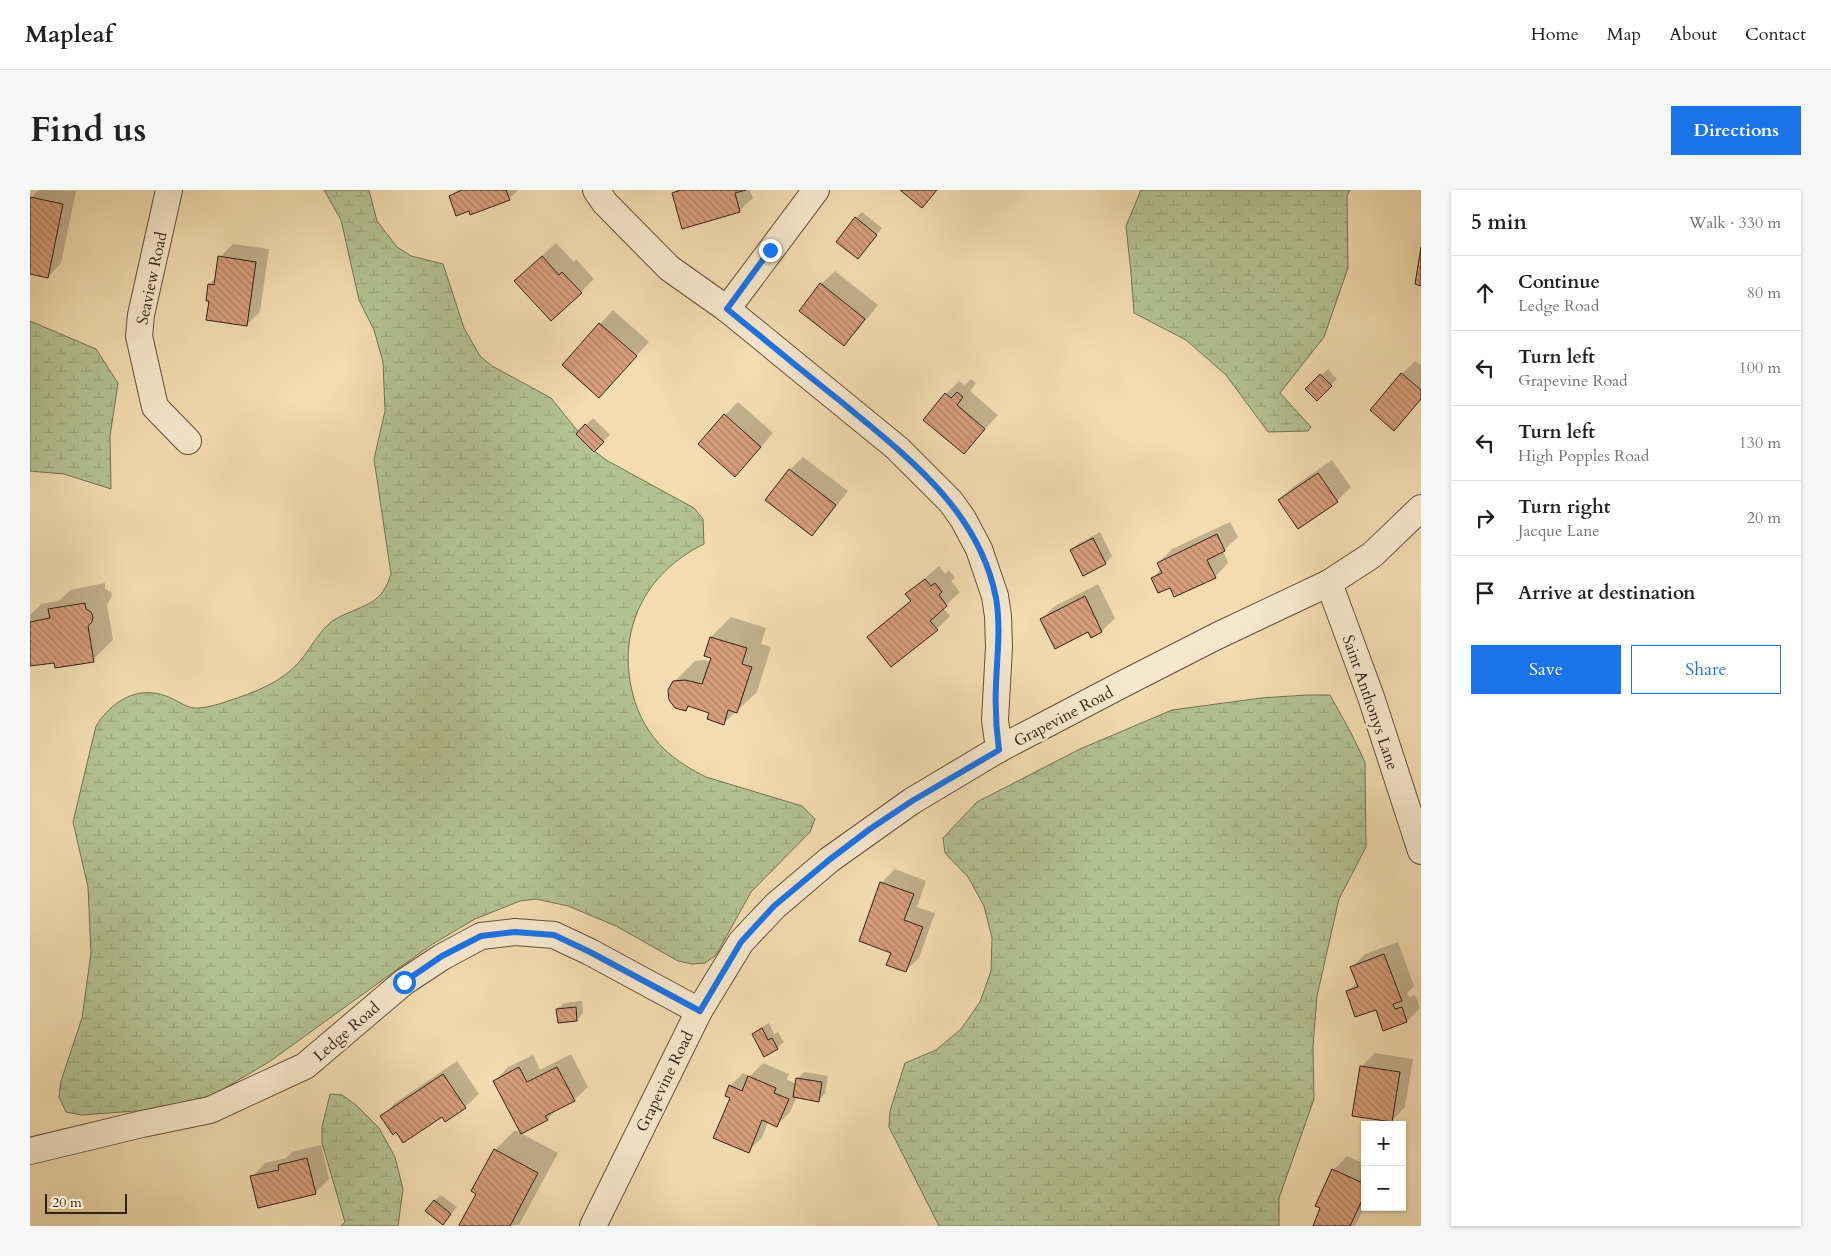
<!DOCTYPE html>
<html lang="en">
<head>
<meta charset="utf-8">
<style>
  :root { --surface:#fff; --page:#f6f6f6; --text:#202124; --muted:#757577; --line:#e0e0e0; --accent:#1a73e8 }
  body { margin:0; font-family:Cardo,serif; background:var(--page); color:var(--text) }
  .controls { position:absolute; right:15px; bottom:15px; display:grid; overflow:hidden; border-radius:0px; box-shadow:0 1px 4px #0004 }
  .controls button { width:45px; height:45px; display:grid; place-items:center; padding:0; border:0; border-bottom:1px solid var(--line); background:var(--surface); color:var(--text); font:25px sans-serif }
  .scale { position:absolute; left:15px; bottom:12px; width:82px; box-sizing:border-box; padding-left:5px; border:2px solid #312117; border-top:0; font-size:14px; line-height:18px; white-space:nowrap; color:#312117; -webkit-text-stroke:4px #f7e8cc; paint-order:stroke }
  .stop { position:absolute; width:15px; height:15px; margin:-11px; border:4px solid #1a73e8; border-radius:50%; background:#fff }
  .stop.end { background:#1a73e8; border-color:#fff; box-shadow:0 1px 5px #0008 }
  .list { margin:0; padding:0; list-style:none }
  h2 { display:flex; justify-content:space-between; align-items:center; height:65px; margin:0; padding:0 20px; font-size:21px }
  h2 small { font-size:16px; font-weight:400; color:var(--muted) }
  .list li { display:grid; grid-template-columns:32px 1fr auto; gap:15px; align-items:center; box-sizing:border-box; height:75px; padding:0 20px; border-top:1px solid var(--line) }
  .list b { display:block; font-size:19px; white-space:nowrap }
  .list p { margin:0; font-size:16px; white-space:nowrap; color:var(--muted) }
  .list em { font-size:16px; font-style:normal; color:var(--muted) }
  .actions { display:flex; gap:10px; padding:15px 20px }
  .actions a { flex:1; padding:11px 0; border:1px solid var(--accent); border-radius:0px; text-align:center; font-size:18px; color:var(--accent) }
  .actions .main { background:var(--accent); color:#fff }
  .icon { flex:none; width:28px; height:28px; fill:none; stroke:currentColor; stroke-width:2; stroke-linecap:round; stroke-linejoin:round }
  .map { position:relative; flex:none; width:1391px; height:1036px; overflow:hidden; border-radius:0px }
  header { display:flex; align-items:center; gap:30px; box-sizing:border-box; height:70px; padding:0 25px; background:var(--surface); border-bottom:1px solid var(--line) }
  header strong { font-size:24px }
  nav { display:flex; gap:28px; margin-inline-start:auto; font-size:18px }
  .intro { display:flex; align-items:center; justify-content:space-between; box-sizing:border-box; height:120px; padding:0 30px }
  h1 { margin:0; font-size:35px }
  .button { padding:12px 22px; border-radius:0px; background:var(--accent); color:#fff; font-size:18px; font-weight:700 }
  main { display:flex; gap:30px; padding:0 30px }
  aside { flex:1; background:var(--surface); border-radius:0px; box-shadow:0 1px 4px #0004 }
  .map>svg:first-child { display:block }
</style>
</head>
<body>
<header>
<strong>Mapleaf</strong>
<nav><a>Home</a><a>Map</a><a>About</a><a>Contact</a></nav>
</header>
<div class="intro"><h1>Find us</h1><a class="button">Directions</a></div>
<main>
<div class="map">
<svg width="1391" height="1036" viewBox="0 0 1391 1036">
  <defs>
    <pattern id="wetland-marsh" width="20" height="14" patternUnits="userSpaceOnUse" patternTransform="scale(1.25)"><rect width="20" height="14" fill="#b3c291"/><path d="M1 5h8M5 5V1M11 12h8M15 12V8" fill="none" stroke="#9aa67c"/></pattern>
    <pattern id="building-back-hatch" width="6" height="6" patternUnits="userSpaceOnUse" patternTransform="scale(1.25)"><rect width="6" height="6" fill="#d79e7b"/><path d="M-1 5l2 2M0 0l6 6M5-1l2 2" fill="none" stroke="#af8064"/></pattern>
  </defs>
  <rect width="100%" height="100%" fill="#f2dcb0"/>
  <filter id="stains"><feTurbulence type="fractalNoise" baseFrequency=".004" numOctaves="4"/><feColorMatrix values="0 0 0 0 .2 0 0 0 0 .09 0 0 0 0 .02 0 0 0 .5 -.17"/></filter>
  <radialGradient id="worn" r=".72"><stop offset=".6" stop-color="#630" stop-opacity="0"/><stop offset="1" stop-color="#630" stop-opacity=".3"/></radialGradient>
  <g fill="url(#wetland-marsh)" stroke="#727254">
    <path d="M294,0H339L347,31L367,57L381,66L413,74L434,138L450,166L462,176L521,208L563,260L576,270L664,318L673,329L674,354C615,383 586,440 603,505C608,525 620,546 635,560C647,571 662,580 676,587L772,616L785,629L780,642L721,702L686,765L675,773L662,774L648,771L586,736L538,716L506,709L490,711L445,729L401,755L239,872L183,905L152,915L119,920L52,925L36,922L29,907L31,891L52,828L61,763L58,697L43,632L66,536C81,512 107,495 136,506C145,509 155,517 164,518C171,519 191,514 198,511C223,503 253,492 270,471C280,459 289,442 301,432C317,420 346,417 355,398C358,394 359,389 361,384L344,269L355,221L353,172L344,140L329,110L311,30Z"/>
    <path d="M1111,0H1320L1317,6L1318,78L1294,147L1250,203L1281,237L1278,241L1238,242L1196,185L1156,150L1104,123L1101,83L1096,36Z"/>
    <path d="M0,131L66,159L88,193L80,246L81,299L34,284L0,281Z"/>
    <path d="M1277,505H1300L1320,541L1335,572L1336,657L1309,709L1287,806L1283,856L1284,909L1249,1008V1036H909L859,937L860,921L875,873L906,860L931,839L950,812L961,781L962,748L954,716L938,687L915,663L913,648L947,612L1050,559L1142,520L1231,508Z"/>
    <path d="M300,904L312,905L326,915L349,938L365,967L373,999L368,1036H311L315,1032L292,953V937Z"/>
  </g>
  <g fill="#0003">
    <path d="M9,0L46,1L31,73L18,87L0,83V14L1,8Z"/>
    <path d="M427,0H488L479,9L440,19L420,7Z"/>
    <path d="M646,0H720L723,8L709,21L643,3Z"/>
    <path d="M832,22L852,38L834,61L826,28Z"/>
    <path d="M526,53L544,72L546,69L564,89L551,102L499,78Z"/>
    <path d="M203,54L239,59L230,122L216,135L181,110L179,94L186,88L190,67Z"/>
    <path d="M805,81L848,115L827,141L814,154L791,94Z"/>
    <path d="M583,120L619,152L582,193L533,175Z"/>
    <path d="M1385,171L1391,175V210L1364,239L1372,184Z"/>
    <path d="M1298,179L1307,189L1287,209L1277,199Z"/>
    <path d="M941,189L946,193L940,201L968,225L934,262L916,204L929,191L935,195Z"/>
    <path d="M708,212L743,243L718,272L695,225Z"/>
    <path d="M563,228L580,245L564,260L547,244Z"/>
    <path d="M773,267L818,301L795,331L782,345L760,280Z"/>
    <path d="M1302,270L1321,297L1307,311L1268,338L1249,310L1263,297Z"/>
    <path d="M1200,332L1208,347L1193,361L1198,373L1185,387L1141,396L1122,389L1131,379L1128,373L1142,359Z"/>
    <path d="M1070,342L1082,366L1076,373L1054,384L1042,360L1048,354Z"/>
    <path d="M909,376L915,384L919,380L925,388L921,391L930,402L913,418L920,426L907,439L838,447L852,434L881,410L877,404Z"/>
    <path d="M75,393V399L81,402L82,406L77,415L83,450L63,470L25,471L0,475V425L11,414L29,411L40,400Z"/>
    <path d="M1068,394L1085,428L1072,441L1061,446L1059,440L1011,429L1025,416Z"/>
    <path d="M701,427L736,438L731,454L741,457L727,502L694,533L681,522L660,516L656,519L644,492L665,471L675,470L681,472L682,467L675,465L681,447Z"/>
    <path d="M865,679L896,691L887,717L905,723L889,768L875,781L862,762L851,693Z"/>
    <path d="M1368,752L1384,796L1377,803L1379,807L1385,805L1390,818L1377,831L1346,818L1317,802L1327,792L1322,777L1335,764Z"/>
    <path d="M552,811L553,823L547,830L527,819L534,813Z"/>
    <path d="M739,833L744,844L748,842L754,852L747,858L723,844L730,838Z"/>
    <path d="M1345,863L1383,869L1375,917L1362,931L1332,876Z"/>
    <path d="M541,864L558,897L544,910L528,919L517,929L465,891L478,877L503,865L510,880Z"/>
    <path d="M427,871L449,904L435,917L366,941L352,927L365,913Z"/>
    <path d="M733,873L759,884L757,890L767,894V889L774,882L798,886L795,904L788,910L767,907L760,922L747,935L738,932L732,948L718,961L701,908L700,896L713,883L720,886Z"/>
    <path d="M485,940L528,963L489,1035L433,1036L465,960Z"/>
    <path d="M291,955L299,989L285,1003L222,987L235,973L256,968L262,962Z"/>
    <path d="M1317,966L1335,974V1017L1325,1036H1286L1292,1018L1287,1015L1304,979Z"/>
    <path d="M411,1005L427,1017L413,1033L404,1011Z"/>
  </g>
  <g fill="url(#building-back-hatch)" stroke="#312117">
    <path d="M432,0H476L480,10L440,25L439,21L426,26L419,6Z"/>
    <path d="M651,0H716L705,3L710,22L652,39L642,3Z"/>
    <path d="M870,0H907L892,18Z"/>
    <path d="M0,7L33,14L18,88L0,84Z"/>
    <path d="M825,27L847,45L828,69L806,52Z"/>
    <path d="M1391,57V96L1385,94Z"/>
    <path d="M188,66L226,72L217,136L176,130L179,111H176L178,94L184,95Z"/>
    <path d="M512,66L529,85L532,82L552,103L521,131L484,91Z"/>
    <path d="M790,93L835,129L814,156L769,121Z"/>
    <path d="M569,133L607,166L569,208L532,175Z"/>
    <path d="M1371,183L1391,200V209L1364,241L1340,220Z"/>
    <path d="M1290,184L1302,196L1287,211L1275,199Z"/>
    <path d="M927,202L933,207L927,215L955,239L934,264L893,230L915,203L921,208Z"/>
    <path d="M694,224L731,257L705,287L668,254Z"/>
    <path d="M555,234L574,252L564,262L546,244Z"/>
    <path d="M759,279L806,315L782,346L735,310Z"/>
    <path d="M1288,283L1308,312L1268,339L1248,310Z"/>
    <path d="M1187,344L1195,361L1177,370L1186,388L1144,407L1140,398L1128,403L1121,388L1132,383L1127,373Z"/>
    <path d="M1063,348L1076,374L1053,386L1040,360Z"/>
    <path d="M895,389L901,396L905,393L912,402L909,405L917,416L900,431L908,440L861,477L837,447L881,411L875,404Z"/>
    <path d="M1055,406L1072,442L1061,448L1058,442L1025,459L1010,429Z"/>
    <path d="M55,413L56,419L61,422L63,427L62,432L58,436L64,472L25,478L24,473L0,476V432L20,428L18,419Z"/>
    <path d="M680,447L717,458L712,474L722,477L707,523L698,520L694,535L677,529L679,523L658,516L656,521L645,518L639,510L638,500L643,491L655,490L672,494L681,468L674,466Z"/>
    <path d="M850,692L884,704L874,730L893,737L876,782L856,775L861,763L829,751Z"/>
    <path d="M1354,764L1372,811L1363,814L1365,819L1372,817L1377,832L1353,841L1346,820L1325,827L1316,801L1328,797L1320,777Z"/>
    <path d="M546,817L547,831L528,833L526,819Z"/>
    <path d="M732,838L738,850L742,848L748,859L734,867L722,844Z"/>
    <path d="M1330,876L1370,882L1362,932L1322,926Z"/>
    <path d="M489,877L497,892L527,877L545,911L515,926L518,930L491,944L463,891Z"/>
    <path d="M413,884L436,918L415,932L412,927L373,953L366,942L363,945L350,926Z"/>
    <path d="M718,886L746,898L744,903L759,909L747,937L732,930L719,963L683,948L700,908L695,906L699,895L712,901Z"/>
    <path d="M766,888L792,892L789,912L763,907Z"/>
    <path d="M464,959L508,983L480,1036H431L429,1035L446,1004L441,1001Z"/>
    <path d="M277,968L286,1004L228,1018L220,986L249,980L248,975Z"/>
    <path d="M1302,979L1335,994V1004L1320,1036H1283L1290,1018L1285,1016Z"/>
    <path d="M404,1010L421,1024L413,1035L395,1021Z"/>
  </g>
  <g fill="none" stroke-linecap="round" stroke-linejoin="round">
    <defs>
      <g id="street">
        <path d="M139,0L111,125L109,146L125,217L158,251"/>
        <path d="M566,0L575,13L639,78L697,119L867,258L921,312L933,329L949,359L965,406L968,426L969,457L965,530L969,559"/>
        <path d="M697,119L786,0"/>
        <path d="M1299,393L1341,507L1391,661"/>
        <path d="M0,961L112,934L180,920L275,876L374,792L412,767L451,746L485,742L524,745L560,762L669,821"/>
        <path d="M563,1036L669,821L711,752L745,716L799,670L882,611L969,559L1091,495L1187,446L1299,393L1342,365L1391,318"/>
      </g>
    </defs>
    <use href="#street" stroke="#61503d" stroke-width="28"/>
    <use href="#street" stroke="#f7e8cc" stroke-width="26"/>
  </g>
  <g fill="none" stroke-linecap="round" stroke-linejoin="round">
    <path stroke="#1a73e8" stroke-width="6" d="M374,792L412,766L451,746L485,742L524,745L560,762L670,821L711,752L744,716L799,670L840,639L882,611L969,560C966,538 965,517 966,495C967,466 971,437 966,408C949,319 874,264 809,210C771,180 734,149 697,119L740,60"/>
  </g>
  <g text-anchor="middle" stroke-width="5" stroke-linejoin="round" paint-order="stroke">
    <g font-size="16" fill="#312117" stroke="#f7e8cc">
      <text transform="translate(121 88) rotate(-78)" y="6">Seaview Road</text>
      <text transform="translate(1341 512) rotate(71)" y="6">Saint Anthonys Lane</text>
      <text transform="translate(1033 526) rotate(-28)" y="6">Grapevine Road</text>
      <text transform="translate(316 841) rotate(-41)" y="6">Ledge Road</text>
      <text transform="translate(634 891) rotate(-64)" y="6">Grapevine Road</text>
    </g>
  </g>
  <rect width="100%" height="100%" filter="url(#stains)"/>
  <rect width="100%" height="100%" fill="url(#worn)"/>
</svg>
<div class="controls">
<button>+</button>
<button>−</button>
</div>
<div class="scale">20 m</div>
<div class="stop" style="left:374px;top:792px"></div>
<div class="stop end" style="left:740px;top:60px"></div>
</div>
<aside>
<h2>5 min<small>Walk · 330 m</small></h2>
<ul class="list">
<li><svg class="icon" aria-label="ahead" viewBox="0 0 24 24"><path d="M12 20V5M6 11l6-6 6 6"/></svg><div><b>Continue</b><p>Ledge Road</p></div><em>80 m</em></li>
<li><svg class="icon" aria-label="left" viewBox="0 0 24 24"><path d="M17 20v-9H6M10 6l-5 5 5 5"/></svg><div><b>Turn left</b><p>Grapevine Road</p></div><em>100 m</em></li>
<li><svg class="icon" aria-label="left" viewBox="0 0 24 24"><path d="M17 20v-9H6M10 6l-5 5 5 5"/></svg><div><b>Turn left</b><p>High Popples Road</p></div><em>130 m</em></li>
<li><svg class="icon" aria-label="right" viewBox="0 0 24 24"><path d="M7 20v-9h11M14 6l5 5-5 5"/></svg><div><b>Turn right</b><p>Jacque Lane</p></div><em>20 m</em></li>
<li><svg class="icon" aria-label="arrive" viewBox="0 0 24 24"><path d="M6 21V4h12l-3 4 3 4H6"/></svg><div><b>Arrive at destination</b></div></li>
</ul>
<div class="actions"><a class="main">Save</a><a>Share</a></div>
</aside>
</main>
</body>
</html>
